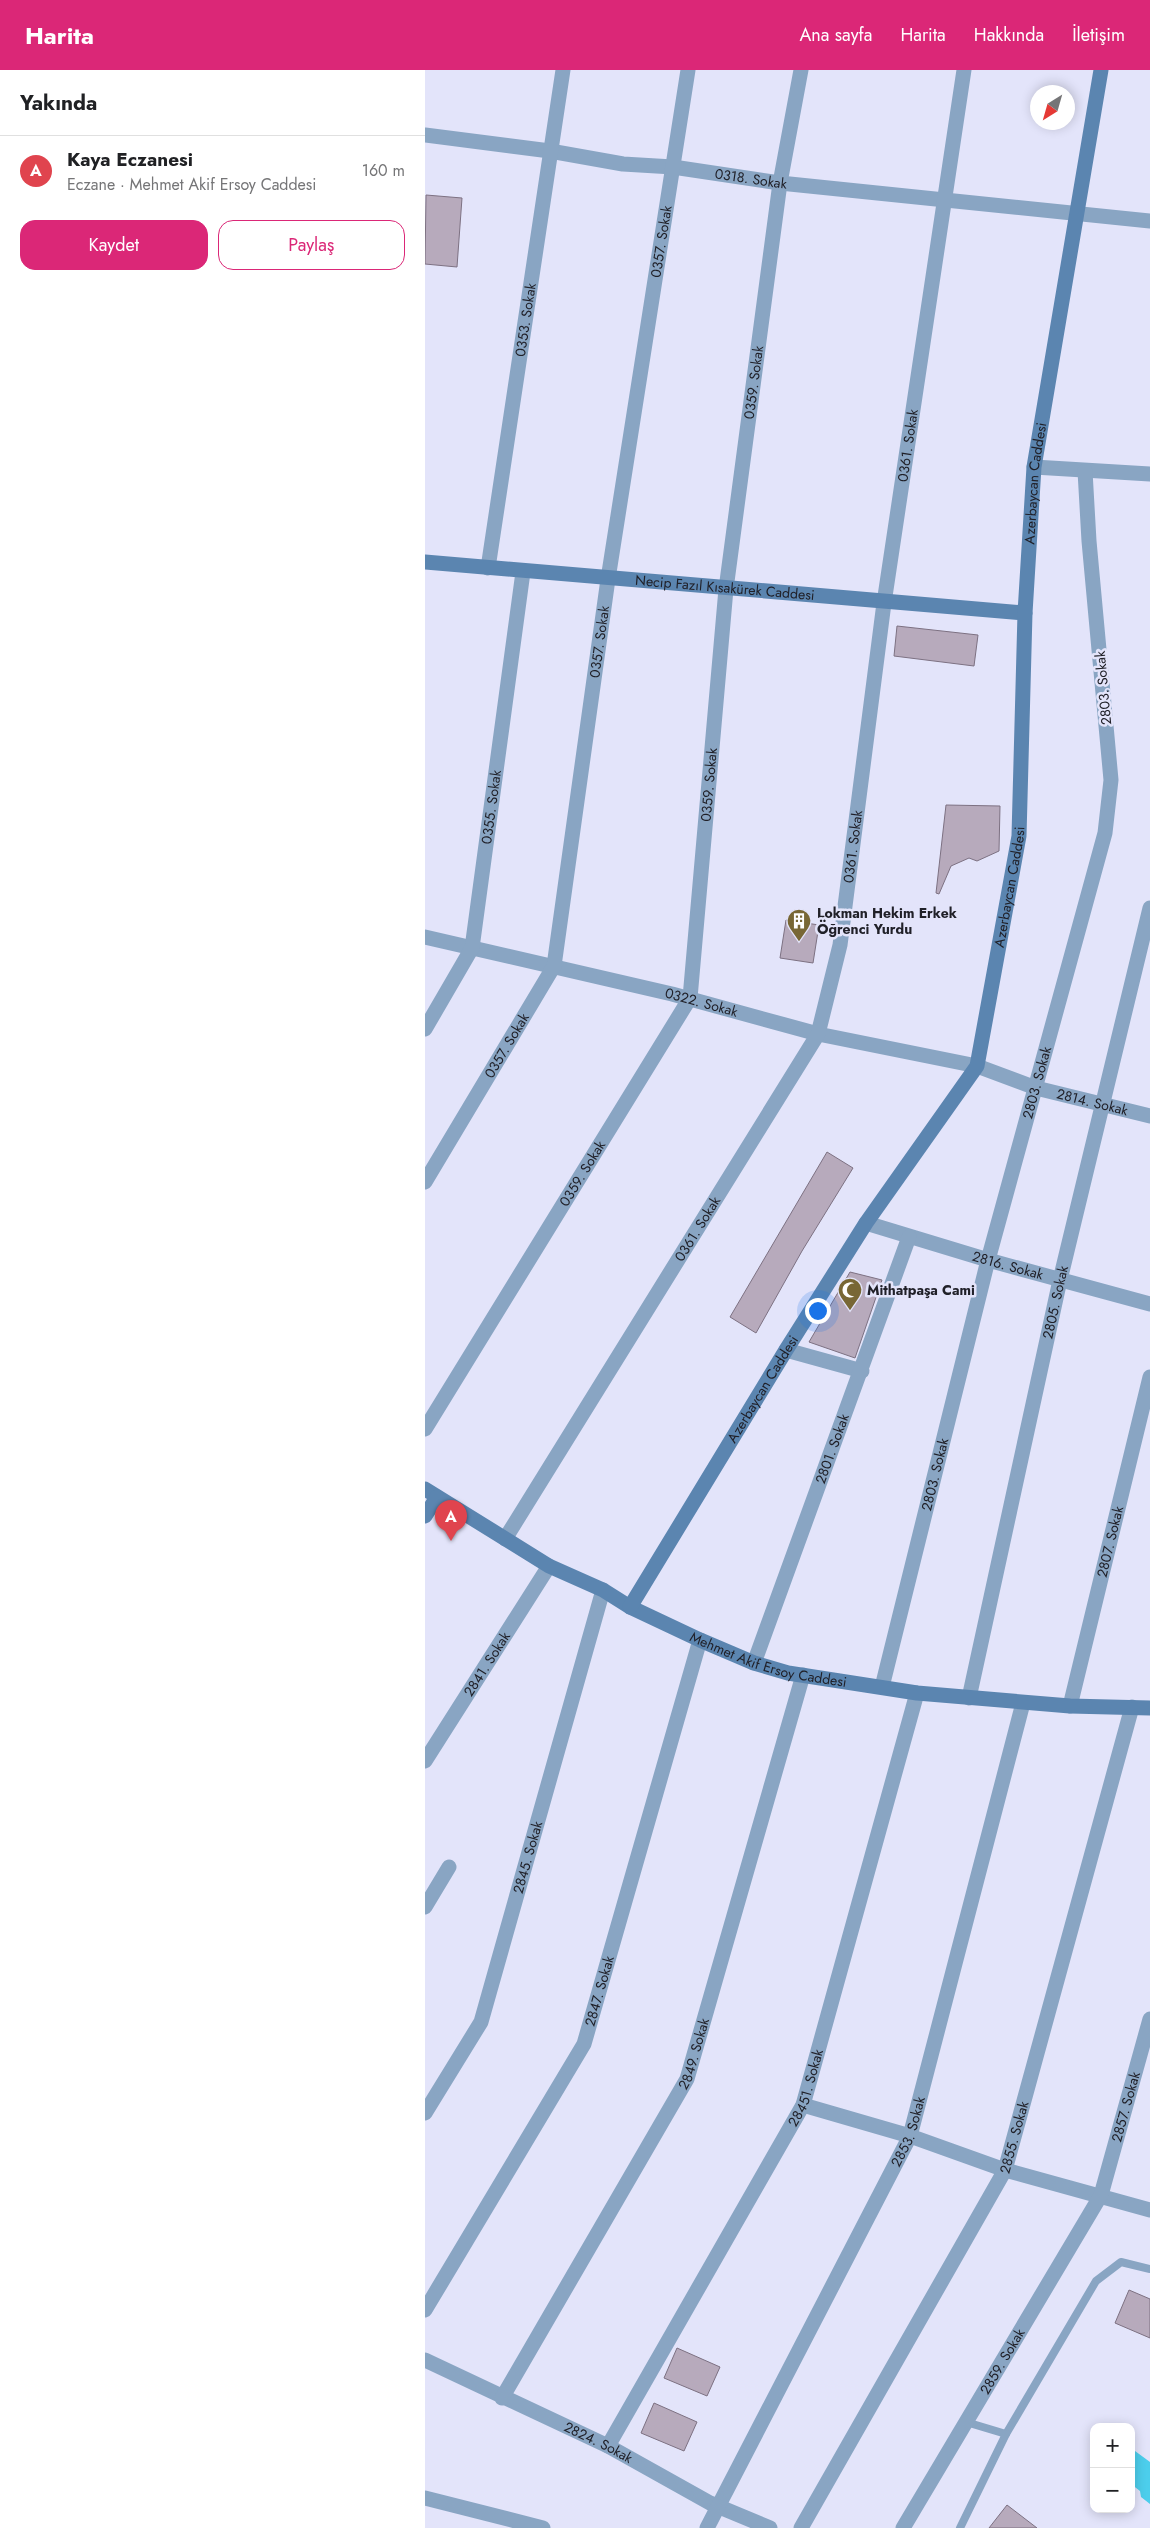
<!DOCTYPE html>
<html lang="tr">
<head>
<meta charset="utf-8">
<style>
  :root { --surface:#fff; --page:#f6f6f6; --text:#202124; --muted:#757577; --line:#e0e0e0; --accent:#db2777 }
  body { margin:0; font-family:Jost,sans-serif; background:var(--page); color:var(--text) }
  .controls { position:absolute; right:15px; bottom:15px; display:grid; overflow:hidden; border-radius:10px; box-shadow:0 2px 12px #0003 }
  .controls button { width:45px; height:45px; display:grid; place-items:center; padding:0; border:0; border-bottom:1px solid var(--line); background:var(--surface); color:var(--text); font:25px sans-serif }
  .compass { position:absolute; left:605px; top:15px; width:45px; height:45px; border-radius:50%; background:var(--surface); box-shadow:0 2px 12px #0003; rotate:217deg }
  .you { position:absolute; left:392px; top:1240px; width:18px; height:18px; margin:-12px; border:4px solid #fff; border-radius:50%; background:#1a73e8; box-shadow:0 0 0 8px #1a73e833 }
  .badge { display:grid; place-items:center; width:32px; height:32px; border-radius:50%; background:var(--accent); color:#fff; font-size:16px; font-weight:700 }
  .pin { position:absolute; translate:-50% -41px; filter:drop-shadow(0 1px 2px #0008) }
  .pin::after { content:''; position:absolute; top:26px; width:18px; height:15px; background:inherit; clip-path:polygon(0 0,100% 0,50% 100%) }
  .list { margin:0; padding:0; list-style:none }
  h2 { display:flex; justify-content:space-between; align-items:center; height:65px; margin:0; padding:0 20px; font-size:21px }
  h2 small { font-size:16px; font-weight:400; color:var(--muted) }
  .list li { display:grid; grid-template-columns:32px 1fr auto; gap:15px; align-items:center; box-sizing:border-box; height:70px; padding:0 20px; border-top:1px solid var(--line) }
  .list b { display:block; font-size:19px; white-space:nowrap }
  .list p { margin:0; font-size:16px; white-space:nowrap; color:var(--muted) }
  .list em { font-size:16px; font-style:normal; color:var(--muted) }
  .actions { display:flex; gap:10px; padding:15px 20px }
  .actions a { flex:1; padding:11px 0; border:1px solid var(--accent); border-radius:15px; text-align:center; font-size:18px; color:var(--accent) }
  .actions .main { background:var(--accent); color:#fff }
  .map { position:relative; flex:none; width:725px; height:2458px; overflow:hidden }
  header { display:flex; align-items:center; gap:30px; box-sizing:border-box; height:70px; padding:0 25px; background:var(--accent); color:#fff }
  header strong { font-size:24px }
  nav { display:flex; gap:28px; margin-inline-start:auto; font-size:18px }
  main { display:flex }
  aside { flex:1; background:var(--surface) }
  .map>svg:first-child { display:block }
</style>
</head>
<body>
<header>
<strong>Harita</strong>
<nav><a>Ana sayfa</a><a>Harita</a><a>Hakkında</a><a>İletişim</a></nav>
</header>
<main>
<aside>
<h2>Yakında<small></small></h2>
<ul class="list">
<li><span class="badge" style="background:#e0444e">A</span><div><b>Kaya Eczanesi</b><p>Eczane · Mehmet Akif Ersoy Caddesi</p></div><em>160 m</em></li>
</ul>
<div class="actions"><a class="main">Kaydet</a><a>Paylaş</a></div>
</aside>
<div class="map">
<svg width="725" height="2458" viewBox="0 0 725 2458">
  <rect width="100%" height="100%" fill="#e3e4fa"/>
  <path fill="#4cceec" d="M710,2381L725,2392V2434L716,2427L715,2421L706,2414V2386Z"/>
  <g fill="#b7aabc" stroke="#7d7182">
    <path d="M1,125L37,128L32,197L0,194Z"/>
    <path d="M472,556L553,565L549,596L469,586Z"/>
    <path d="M521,735L575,736L574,781L552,791L544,788L526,796L514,824L511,823Z"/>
    <path d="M361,850L394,855L388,893L355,888Z"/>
    <path d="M402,1082L428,1098L377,1181L331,1263L305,1247Z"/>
    <path d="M425,1202L457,1210L430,1288L384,1272Z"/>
    <path d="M704,2220L725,2229V2268L690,2253Z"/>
    <path d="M252,2278L295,2297L282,2326L239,2308Z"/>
    <path d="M229,2333L272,2352L259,2381L216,2363Z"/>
    <path d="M582,2435L612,2458H564Z"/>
  </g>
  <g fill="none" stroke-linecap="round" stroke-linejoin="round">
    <g stroke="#89a5c3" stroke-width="8">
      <path d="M581,2364L671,2211L696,2192L725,2199"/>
      <path d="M535,2458L581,2364L541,2352"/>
    </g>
    <g stroke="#89a5c3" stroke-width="15">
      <path id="s1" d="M0,65L125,81L198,94L248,97L355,113L725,151"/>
      <path d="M609,397L725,404"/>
      <path id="s2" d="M63,498L138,0"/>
      <path id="s3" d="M0,867L247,924L393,964L552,996L611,1018L725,1046"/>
      <path id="s4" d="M0,959L47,878L98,502"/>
      <path id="s5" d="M0,1112L129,896L183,509L263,0"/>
      <path id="s6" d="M441,1153L563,1190L725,1234"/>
      <path d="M361,1280L437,1301"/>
      <path id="s7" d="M0,1359L265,928L301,519L355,113L376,0"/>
      <path id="s8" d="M80,1469L393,964L415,875L459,533L539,0"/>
      <path id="s9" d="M329,1593L484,1167"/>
      <path id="s10" d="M457,1617L563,1190L680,763L686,710L664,471L660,401"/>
      <path id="s11" d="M544,1628L635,1210L725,838"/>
      <path id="s12" d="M645,1636L725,1307"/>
      <path id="s13" d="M0,1691L124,1496"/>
      <path d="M0,1837L24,1797"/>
      <path d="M378,2035L485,2066L580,2100L725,2140"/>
      <path id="s14" d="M0,2043L56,1952L178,1520"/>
      <path id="s15" d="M0,2240L159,1974L275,1570"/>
      <path id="s16" d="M0,2290L183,2376L285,2433L345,2458"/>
      <path id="s17" d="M77,2328L262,2009L378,1605"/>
      <path id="s18" d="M183,2376L378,2035L492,1623"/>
      <path d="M0,2428L118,2458"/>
      <path id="s19" d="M282,2458L485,2066L598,1633"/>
      <path id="s20" d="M376,2458L580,2100L707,1637"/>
      <path id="s21" d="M478,2458L676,2125L725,1949"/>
    </g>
    <g stroke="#5b85b0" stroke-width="15">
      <path id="s22" d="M0,492L600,543"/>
      <path id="s23" d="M0,1419L124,1496L178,1520L205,1537L275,1570L329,1593L363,1603L492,1623L645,1636L725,1638"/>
      <path d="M0,1446L12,1427"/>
      <path id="s24" d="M205,1537L361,1280L441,1153L552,996L594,766L600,543L609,397L676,0"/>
    </g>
  </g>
  <defs>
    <symbol id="building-pin" viewBox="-11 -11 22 30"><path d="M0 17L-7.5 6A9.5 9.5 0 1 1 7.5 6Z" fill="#786735" stroke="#e3e4fa"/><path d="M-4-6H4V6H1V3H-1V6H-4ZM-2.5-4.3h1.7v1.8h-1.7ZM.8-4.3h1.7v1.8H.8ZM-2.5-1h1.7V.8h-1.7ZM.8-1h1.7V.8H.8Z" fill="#fff"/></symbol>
    <symbol id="mosque-pin" viewBox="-11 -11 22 30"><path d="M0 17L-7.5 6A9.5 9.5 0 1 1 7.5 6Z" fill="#786735" stroke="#e3e4fa"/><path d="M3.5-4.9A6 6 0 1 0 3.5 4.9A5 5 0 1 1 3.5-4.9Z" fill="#fff"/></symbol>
  </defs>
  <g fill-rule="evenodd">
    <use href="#building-pin" x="360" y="837" width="28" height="38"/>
    <use href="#mosque-pin" x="411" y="1206" width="28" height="38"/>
  </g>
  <g text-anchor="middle" stroke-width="5" stroke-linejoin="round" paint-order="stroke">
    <g font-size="14" fill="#202028" stroke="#e3e4fa">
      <text dy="5" stroke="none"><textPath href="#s1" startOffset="329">0318. Sokak</textPath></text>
      <text dy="5" stroke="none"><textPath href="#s5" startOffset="984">0357. Sokak</textPath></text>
      <text dy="5" stroke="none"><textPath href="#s2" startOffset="251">0353. Sokak</textPath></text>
      <text dy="5" stroke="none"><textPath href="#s7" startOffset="1125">0359. Sokak</textPath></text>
      <text dy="5" stroke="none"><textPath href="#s8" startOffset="1190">0361. Sokak</textPath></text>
      <text dy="5" stroke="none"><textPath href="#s24" startOffset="1230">Azerbaycan Caddesi</textPath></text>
      <text dy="5" stroke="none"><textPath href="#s22" startOffset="301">Necip Fazıl Kısakürek Caddesi</textPath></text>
      <text dy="5" stroke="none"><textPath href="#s5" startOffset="579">0357. Sokak</textPath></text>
      <text transform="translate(678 618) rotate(-95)" y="5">2803. Sokak</text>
      <text dy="5" stroke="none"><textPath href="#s7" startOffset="720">0359. Sokak</textPath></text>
      <text dy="5" stroke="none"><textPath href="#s4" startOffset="236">0355. Sokak</textPath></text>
      <text dy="5" stroke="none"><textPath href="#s8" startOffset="785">0361. Sokak</textPath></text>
      <text dy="5" stroke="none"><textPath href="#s24" startOffset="825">Azerbaycan Caddesi</textPath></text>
      <text dy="5" stroke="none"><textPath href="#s3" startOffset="284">0322. Sokak</textPath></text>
      <text dy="5" stroke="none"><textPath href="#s5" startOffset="159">0357. Sokak</textPath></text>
      <text dy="5" stroke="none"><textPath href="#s10" startOffset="624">2803. Sokak</textPath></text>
      <text dy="5" stroke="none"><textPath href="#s3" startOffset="688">2814. Sokak</textPath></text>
      <text dy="5" stroke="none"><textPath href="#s7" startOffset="300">0359. Sokak</textPath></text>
      <text dy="5" stroke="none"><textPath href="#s8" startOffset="365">0361. Sokak</textPath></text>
      <text dy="5" stroke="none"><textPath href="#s6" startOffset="148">2816. Sokak</textPath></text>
      <text dy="5" stroke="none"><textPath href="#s11" startOffset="405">2805. Sokak</textPath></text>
      <text dy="5" stroke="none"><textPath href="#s24" startOffset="255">Azerbaycan Caddesi</textPath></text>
      <text dy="5" stroke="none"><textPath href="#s9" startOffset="228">2801. Sokak</textPath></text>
      <text dy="5" stroke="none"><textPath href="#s10" startOffset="219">2803. Sokak</textPath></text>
      <text dy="5" stroke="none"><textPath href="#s12" startOffset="169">2807. Sokak</textPath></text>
      <text dy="5" stroke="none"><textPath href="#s23" startOffset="386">Mehmet Akif Ersoy Caddesi</textPath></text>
      <text dy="5" stroke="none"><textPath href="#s13" startOffset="115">2841. Sokak</textPath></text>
      <text dy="5" stroke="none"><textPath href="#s14" startOffset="278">2845. Sokak</textPath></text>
      <text dy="5" stroke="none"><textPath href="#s15" startOffset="365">2847. Sokak</textPath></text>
      <text dy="5" stroke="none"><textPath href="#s17" startOffset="395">2849. Sokak</textPath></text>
      <text dy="5" stroke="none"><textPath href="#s18" startOffset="410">28451. Sokak</textPath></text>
      <text dy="5" stroke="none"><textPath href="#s21" startOffset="479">2857. Sokak</textPath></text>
      <text dy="5" stroke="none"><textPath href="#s19" startOffset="445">2853. Sokak</textPath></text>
      <text dy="5" stroke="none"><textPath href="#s20" startOffset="446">2855. Sokak</textPath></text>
      <text dy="5" stroke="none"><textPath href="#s21" startOffset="194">2859. Sokak</textPath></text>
      <text dy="5" stroke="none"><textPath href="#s16" startOffset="192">2824. Sokak</textPath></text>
    </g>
    <g font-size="14" font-weight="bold" fill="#202028" stroke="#e3e4fa" text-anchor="start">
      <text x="392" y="848">Lokman Hekim Erkek<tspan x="392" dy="16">Öğrenci Yurdu</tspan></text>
      <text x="442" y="1225">Mithatpaşa Cami</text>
    </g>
  </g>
</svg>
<div class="controls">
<button>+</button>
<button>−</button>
</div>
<svg class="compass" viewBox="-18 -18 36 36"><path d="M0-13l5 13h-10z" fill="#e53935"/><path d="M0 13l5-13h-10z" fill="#757577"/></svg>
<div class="you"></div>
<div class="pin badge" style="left:26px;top:1471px;background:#e0444e">A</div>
</div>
</main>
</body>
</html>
